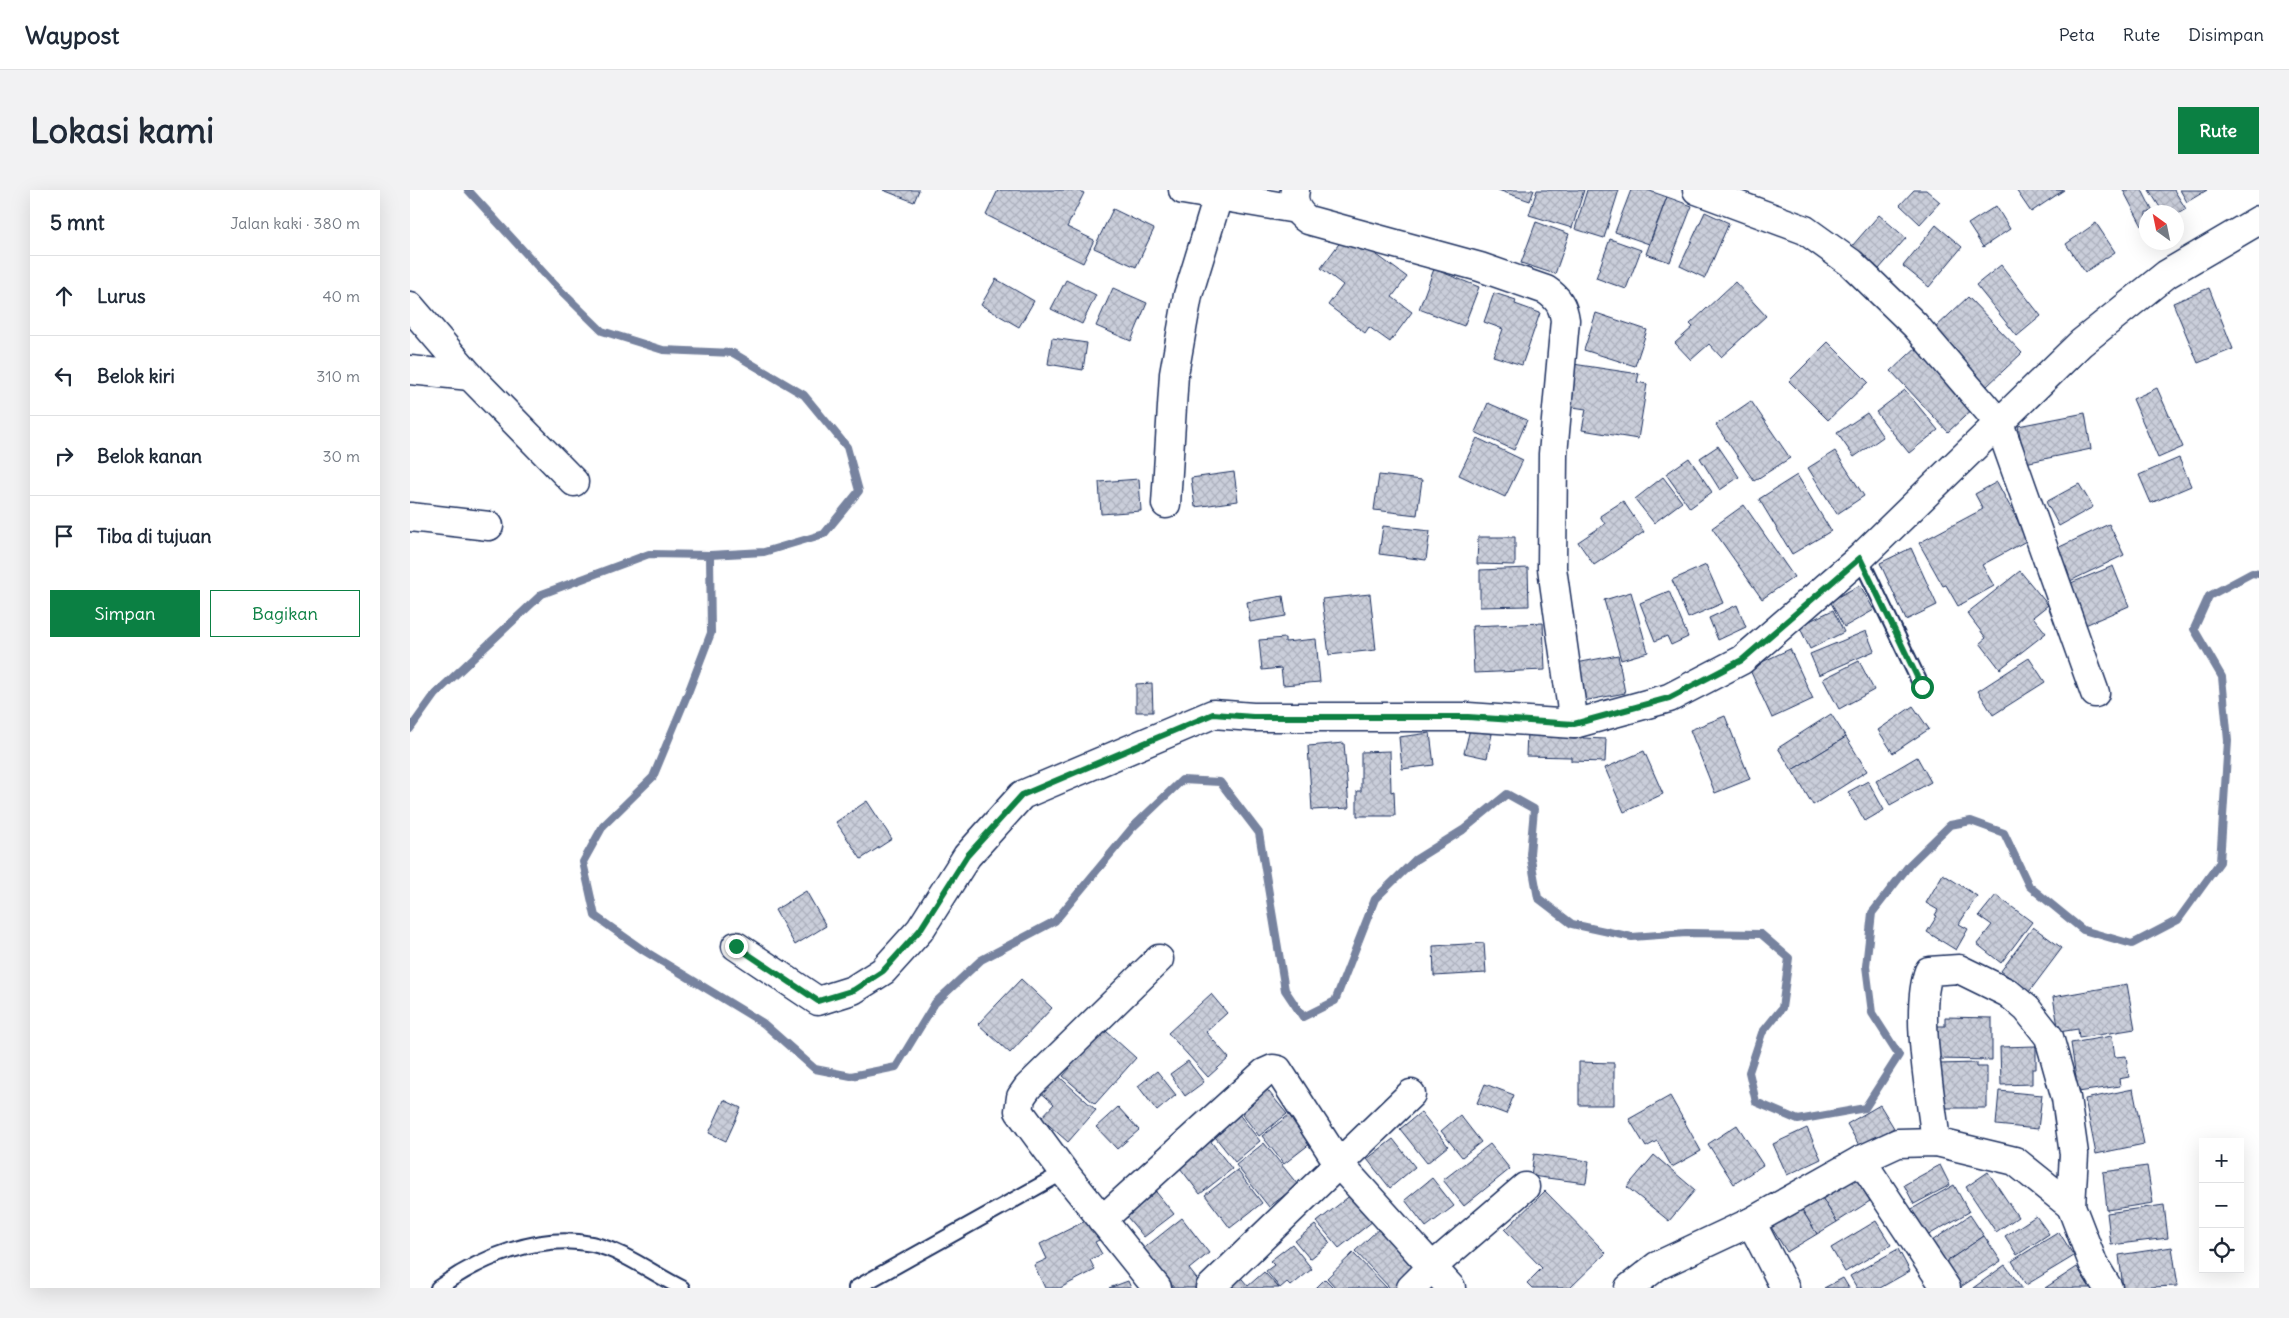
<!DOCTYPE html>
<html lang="id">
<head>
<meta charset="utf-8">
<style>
  :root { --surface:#fff; --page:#f2f2f3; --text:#1f2937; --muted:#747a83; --line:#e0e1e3; --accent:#0b8043 }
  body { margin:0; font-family:Delius,sans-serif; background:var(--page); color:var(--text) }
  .controls { position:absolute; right:15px; bottom:15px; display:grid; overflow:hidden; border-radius:0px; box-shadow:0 5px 20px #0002 }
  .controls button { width:45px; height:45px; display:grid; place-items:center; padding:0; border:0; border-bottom:1px solid var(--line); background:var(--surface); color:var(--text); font:25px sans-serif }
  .compass { position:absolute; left:1729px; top:15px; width:45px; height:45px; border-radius:50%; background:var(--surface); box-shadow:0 5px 20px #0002; rotate:327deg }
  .stop { position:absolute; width:15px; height:15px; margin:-11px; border:4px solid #0b8043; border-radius:50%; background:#fff }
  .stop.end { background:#0b8043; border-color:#fff; box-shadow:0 1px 5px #0008 }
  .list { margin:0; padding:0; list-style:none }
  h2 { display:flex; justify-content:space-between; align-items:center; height:65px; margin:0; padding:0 20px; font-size:21px }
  h2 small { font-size:16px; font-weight:400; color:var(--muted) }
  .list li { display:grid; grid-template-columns:32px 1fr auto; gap:15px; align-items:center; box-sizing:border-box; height:80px; padding:0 20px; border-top:1px solid var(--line) }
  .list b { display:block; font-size:19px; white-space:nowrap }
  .list em { font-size:16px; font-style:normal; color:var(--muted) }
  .actions { display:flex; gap:10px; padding:15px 20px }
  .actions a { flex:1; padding:11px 0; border:1px solid var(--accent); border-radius:0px; text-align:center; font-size:18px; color:var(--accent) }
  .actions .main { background:var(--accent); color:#fff }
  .icon { flex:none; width:28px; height:28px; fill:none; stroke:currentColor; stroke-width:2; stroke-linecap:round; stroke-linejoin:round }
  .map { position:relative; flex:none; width:1849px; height:1098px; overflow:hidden; border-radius:0px }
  header { display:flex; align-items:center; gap:30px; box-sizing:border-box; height:70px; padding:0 25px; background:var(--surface); border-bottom:1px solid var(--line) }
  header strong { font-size:24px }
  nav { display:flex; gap:28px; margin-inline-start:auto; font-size:18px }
  .intro { display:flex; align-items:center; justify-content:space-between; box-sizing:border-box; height:120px; padding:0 30px }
  h1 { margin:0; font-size:35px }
  .button { padding:12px 22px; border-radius:0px; background:var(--accent); color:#fff; font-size:18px; font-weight:700 }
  main { display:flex; gap:30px; padding:0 30px }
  aside { flex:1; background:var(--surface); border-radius:0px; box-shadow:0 5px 20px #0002 }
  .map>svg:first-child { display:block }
</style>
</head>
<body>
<header>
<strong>Waypost</strong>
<nav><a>Peta</a><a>Rute</a><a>Disimpan</a></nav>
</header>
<div class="intro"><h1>Lokasi kami</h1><a class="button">Rute</a></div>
<main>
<aside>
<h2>5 mnt<small>Jalan kaki · 380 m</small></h2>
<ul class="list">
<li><svg class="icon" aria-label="ahead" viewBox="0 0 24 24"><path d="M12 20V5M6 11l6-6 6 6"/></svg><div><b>Lurus</b></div><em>40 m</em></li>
<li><svg class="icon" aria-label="left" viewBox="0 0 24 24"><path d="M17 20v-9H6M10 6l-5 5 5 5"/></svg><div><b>Belok kiri</b></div><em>310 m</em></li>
<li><svg class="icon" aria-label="right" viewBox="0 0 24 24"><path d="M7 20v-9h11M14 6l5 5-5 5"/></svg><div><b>Belok kanan</b></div><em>30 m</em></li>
<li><svg class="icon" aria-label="arrive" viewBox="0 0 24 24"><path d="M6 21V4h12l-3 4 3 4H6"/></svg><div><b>Tiba di tujuan</b></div></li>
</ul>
<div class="actions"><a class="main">Simpan</a><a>Bagikan</a></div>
</aside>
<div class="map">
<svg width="1849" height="1098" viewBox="0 0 1849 1098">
  <defs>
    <pattern id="building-cross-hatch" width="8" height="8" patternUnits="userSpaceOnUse" patternTransform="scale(1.25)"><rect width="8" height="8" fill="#caceda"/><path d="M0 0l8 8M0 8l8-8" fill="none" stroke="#adb1be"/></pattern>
  </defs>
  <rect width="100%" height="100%" fill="#fff"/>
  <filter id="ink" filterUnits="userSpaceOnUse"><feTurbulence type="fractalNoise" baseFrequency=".02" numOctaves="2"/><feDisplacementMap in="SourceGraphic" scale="10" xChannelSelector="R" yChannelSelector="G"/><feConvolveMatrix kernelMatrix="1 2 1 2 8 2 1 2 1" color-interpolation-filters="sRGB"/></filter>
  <g filter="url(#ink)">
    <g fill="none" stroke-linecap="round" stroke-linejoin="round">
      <g stroke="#77839f" stroke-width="8">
        <path d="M300,365L301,443L278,503L243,587L193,636L173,672L185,726L233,760L353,833L405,879L441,886L486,877L525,813L571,770L645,731L722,638L772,590L810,592L849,643L875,800L893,827L925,811L965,709L1005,670L1053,640L1097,604L1124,619L1120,664L1128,708L1162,734L1222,747L1276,743L1351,744L1379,768L1372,818L1352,843L1339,882L1346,912L1388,930L1455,918L1489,865L1462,823L1456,776L1462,723L1500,674L1540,635L1561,631L1594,643L1619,696L1673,740L1722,754L1768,730L1810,672L1818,551L1812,487L1784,439L1799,406L1842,383L1849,384"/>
        <path d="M0,539L25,504L132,404L239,364L300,365L354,362L414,344L449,301L437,257L394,205L323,163L253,160L192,141L143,93L58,0"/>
      </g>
    </g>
    <g fill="url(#building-cross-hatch)" stroke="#1b2f5e">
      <path d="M473,0H509L504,12Z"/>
      <path d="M588,0H668L674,3L657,37L684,50L673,73L576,25Z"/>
      <path d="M1088,0H1124L1120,11Z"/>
      <path d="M1127,0H1174L1162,38L1119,25Z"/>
      <path d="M1177,0H1209L1194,48L1165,39Z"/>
      <path d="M1221,0H1237L1257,7L1239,54L1205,42Z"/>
      <path d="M1504,0H1516L1530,12L1510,34L1490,15Z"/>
      <path d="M1606,0H1654L1621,22Z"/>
      <path d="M1713,0H1732L1743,22H1736V33L1732,36Z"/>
      <path d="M1739,0H1764L1776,19L1766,25V22H1753Z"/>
      <path d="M1770,0H1797L1777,12Z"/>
      <path d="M1257,7L1282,16L1260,72L1236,64Z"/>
      <path d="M1586,16L1600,39L1573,57L1558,34Z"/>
      <path d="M703,19L744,39L726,77L684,58Z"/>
      <path d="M1295,22L1319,33L1295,88L1270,76Z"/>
      <path d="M1469,25L1496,48L1469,79L1442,56Z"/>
      <path d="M1126,32L1159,44L1145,84L1111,73Z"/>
      <path d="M1686,33L1705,62L1675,82L1656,54Z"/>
      <path d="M1526,35L1552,57L1519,97L1493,76Z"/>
      <path d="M937,43L997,87L982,107L1002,122L980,152L959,137L955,143L918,115L933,95L911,78Z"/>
      <path d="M1200,49L1231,60L1216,99L1186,88Z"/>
      <path d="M1591,75L1631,126L1607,146L1566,95Z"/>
      <path d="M1024,79L1069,97L1054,136L1009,119Z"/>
      <path d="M586,89L624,111L609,137L571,115Z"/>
      <path d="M656,90L686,105L672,134L641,119Z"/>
      <path d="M1325,92L1356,126L1311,167L1299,154L1281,170L1265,153L1283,137L1280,134Z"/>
      <path d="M703,98L737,113L721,151L686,136Z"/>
      <path d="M1799,98L1823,159L1788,173L1763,113Z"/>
      <path d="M1084,103L1106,110L1105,114L1130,123L1112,175L1083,166L1093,139L1074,132Z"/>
      <path d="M1558,107L1612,163L1577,196L1523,140Z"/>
      <path d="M1186,123L1237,140L1225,176L1174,160Z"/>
      <path d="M642,148L677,153L673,180L638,174Z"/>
      <path d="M1418,152L1458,192L1418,230L1379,191Z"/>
      <path d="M1511,153L1568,214L1538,242L1481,181Z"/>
      <path d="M1163,174L1229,184L1227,192L1237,194L1228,249L1172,240L1176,219L1156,216Z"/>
      <path d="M1747,198L1773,257L1748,268L1723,209Z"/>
      <path d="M1495,200L1528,240L1499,263L1466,222Z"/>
      <path d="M1341,211L1380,268L1344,291L1306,235Z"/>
      <path d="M1078,213L1117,230L1104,260L1065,242Z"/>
      <path d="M1457,223L1473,247L1444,267L1427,243Z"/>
      <path d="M1675,223L1681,259L1615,273L1608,236Z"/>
      <path d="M1067,248L1113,270L1095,307L1049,285Z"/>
      <path d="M1308,256L1329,287L1310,300L1290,268Z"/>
      <path d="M1425,261L1454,306L1427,324L1398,278Z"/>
      <path d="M1279,268L1302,302L1280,318L1256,284Z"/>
      <path d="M1769,268L1781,296L1741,313L1729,285Z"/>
      <path d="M824,282L828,311L785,317L781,288Z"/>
      <path d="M969,285L1012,290L1007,325L964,320Z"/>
      <path d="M1387,285L1421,341L1382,364L1349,309Z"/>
      <path d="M1253,287L1272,312L1244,333L1225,309Z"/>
      <path d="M729,289L731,321L691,324L689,292Z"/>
      <path d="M1587,292L1618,350L1572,375L1584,396L1548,416L1536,395L1533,396L1509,353L1573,319L1565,304Z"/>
      <path d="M1669,294L1683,317L1649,336L1636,312Z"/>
      <path d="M1213,311L1234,342L1184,375L1168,352L1195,334L1190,326Z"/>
      <path d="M1334,315L1384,387L1352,409L1302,338Z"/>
      <path d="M1699,334L1714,365L1658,392L1643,360Z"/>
      <path d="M973,336L1020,341L1016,370L969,364Z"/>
      <path d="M1068,347H1105V375L1067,374Z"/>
      <path d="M1501,358L1527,415L1496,430L1470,373Z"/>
      <path d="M1296,375L1313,413L1278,428L1262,390Z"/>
      <path d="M1703,376L1719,416L1673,436L1656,395Z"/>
      <path d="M1118,378L1119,416L1070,417V380Z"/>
      <path d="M1610,381L1638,415L1623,427L1636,443L1590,479L1570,453L1576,448L1557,423Z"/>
      <path d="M1450,395L1464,420L1434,437L1420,411Z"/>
      <path d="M1259,401L1278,447L1261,455L1257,446L1245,451L1230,413Z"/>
      <path d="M1221,402L1238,462L1211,470L1194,410Z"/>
      <path d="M960,404L966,460L919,465L912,409Z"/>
      <path d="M873,406L876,426L840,432L837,412Z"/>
      <path d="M1327,415L1336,437L1308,450L1299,428Z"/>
      <path d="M1423,420L1434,442L1400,459L1389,436Z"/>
      <path d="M1133,433L1135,480L1064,483L1062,436Z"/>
      <path d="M1456,441L1464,461L1409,485L1400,464Z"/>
      <path d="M875,448V452L906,449L910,492L873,495L871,478L852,480L849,450Z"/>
      <path d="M1380,459L1403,509L1362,528L1339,478Z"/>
      <path d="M1208,465L1215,503L1168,512L1161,474Z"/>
      <path d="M1619,468L1635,492L1583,525L1568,501Z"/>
      <path d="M1449,471L1464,500L1429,519L1413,489Z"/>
      <path d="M742,493L743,522H726V494Z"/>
      <path d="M1503,516L1519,539L1483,563L1468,540Z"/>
      <path d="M1421,524L1436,547L1382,580L1368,558Z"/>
      <path d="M1315,526L1340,589L1305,603L1280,540Z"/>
      <path d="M1060,539L1082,544L1077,568L1054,563Z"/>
      <path d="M1117,541L1173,543V548L1196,549L1195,572L1161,571V567L1116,566Z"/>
      <path d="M1020,543L1024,575L992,579L989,547Z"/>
      <path d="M1436,547L1457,581L1403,615L1382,580Z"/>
      <path d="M934,553L939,618L902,620L898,556Z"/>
      <path d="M980,561L981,602L984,601L985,626H947V601H951V562Z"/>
      <path d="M1234,561L1253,604L1214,622L1195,578Z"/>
      <path d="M1507,567L1521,592L1480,615L1466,591Z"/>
      <path d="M1458,591L1474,620L1455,631L1438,602Z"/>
      <path d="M457,611L482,649L451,669L426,632Z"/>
      <path d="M1533,684L1567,706L1549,734L1558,739L1546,760L1517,742L1527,726L1525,725L1528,720L1516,713Z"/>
      <path d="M396,701L416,736L385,755L365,720Z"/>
      <path d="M1586,705L1622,732L1591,773L1567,754L1582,735L1569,726Z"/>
      <path d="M1623,737L1652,758L1619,802L1591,781Z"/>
      <path d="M1074,753L1076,783L1024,786L1023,756Z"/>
      <path d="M611,789L642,818L600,863L568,834Z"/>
      <path d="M1717,794L1725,839L1669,848L1668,839L1649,842L1643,807Z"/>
      <path d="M801,804L817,823L796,842L819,868L798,887L758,843Z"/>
      <path d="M1535,827L1582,828V870L1526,869V836H1535Z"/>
      <path d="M686,832L726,868L685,914L653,886L660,878L652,870Z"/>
      <path d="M1702,846L1705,867L1716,866L1719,887L1709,889L1710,896L1668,902L1661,853Z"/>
      <path d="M1626,856V879H1622V894L1591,895L1590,857Z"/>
      <path d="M778,871L794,892L775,906L760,884Z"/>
      <path d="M1169,872L1204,873V915H1169Z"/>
      <path d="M1567,873V877H1577V918H1532L1528,874Z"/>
      <path d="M747,881L766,905L747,921L728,896Z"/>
      <path d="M644,882L686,920L658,952L631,928L644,914L628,900Z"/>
      <path d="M850,891L877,924L849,946L823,912Z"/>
      <path d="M1075,894L1104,905L1096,924L1067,913Z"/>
      <path d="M1723,899L1734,954L1686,964L1675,909Z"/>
      <path d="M1589,901L1632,905L1628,939L1586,935Z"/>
      <path d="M1260,906L1291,961L1262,977L1247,951L1236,957L1219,929Z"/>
      <path d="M314,910L331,918L316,951L299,943Z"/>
      <path d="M1470,915L1484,938L1450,957L1437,934Z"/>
      <path d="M708,917L729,940L707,959L686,937Z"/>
      <path d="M824,918L850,951L825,972L798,938Z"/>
      <path d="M1011,922L1038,956L1017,973L990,939Z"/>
      <path d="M879,925L901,953L874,974L852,946Z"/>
      <path d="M1050,925L1071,952L1052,967L1031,941Z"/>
      <path d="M1327,935L1353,975L1324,994L1298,954Z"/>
      <path d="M1397,938L1411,969L1377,985L1363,954Z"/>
      <path d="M799,949L822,979L790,1004L767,974Z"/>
      <path d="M983,949L1005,977L980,998L957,969Z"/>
      <path d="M854,953L888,995L859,1017L826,975Z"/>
      <path d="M1080,954L1100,979L1054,1016L1033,990Z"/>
      <path d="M1124,964L1179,971L1176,993L1121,986Z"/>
      <path d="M1244,965L1285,1000L1259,1031L1217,997Z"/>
      <path d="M1530,975L1540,995L1504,1014L1494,995Z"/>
      <path d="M1737,976L1743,1013L1697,1020L1693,982Z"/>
      <path d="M1440,978L1460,1011L1427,1032L1406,998Z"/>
      <path d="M827,980L852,1013L820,1038L795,1005Z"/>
      <path d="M1578,982L1608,1027L1586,1042L1556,997Z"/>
      <path d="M1022,988L1044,1016L1016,1037L995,1010Z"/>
      <path d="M1544,995L1559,1022L1515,1047L1500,1020Z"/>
      <path d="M742,997L764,1024L734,1047L712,1021Z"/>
      <path d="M1406,998L1427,1032L1407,1044L1386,1010Z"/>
      <path d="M1135,1001L1196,1063L1160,1098H1122L1117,1093L1132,1078L1095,1040Z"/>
      <path d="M942,1004L963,1031L929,1058L907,1032Z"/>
      <path d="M1386,1010L1407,1044L1377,1062L1356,1029Z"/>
      <path d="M1754,1015L1758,1048L1701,1055L1697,1023Z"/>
      <path d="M1560,1025L1574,1046L1533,1074L1519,1053Z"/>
      <path d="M1626,1026L1639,1044L1607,1065L1595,1046Z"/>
      <path d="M681,1028L691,1049L685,1052L692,1064L680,1070L685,1080L650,1098H635L624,1075L637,1069L630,1054Z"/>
      <path d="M772,1028L799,1063L779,1079L794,1098H764L733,1059Z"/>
      <path d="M1466,1031L1481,1055L1435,1082L1421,1058Z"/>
      <path d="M905,1035L920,1053L900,1069L885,1051Z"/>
      <path d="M972,1036L1013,1080L994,1098H980L945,1061Z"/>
      <path d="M1649,1042L1664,1066L1616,1095L1602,1071Z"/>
      <path d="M1574,1046L1591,1071L1549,1098L1533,1074Z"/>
      <path d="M882,1054L902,1079L881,1096L877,1092L870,1098L856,1081L864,1075L860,1071Z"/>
      <path d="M1762,1057L1768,1096L1713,1098L1709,1065Z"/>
      <path d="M1488,1059L1500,1081L1470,1098H1447L1440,1086Z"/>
      <path d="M943,1063L977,1098H926L917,1088Z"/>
      <path d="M1595,1075L1612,1098H1563Z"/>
      <path d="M1667,1077L1680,1098H1635Z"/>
      <path d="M854,1082L869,1098H813L827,1083L838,1096Z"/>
      <path d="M1433,1088L1439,1098H1414Z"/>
      <path d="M915,1089L924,1098H906Z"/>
      <path d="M718,1091L721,1098H699Z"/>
    </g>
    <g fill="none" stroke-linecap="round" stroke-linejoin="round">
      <defs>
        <g id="service">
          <path d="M1450,368L1512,497"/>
          <path d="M28,1098C71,1067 129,1043 182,1054C214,1061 243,1084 272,1098"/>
          <path d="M446,1098L654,982"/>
        </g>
        <g id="minor">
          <path d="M773,0L886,19"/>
          <path d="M885,0C882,13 887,23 898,30L1070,77L1136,100C1148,108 1153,116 1155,130L1143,264L1142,378L1164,534"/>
          <path d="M1287,0L1395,40L1441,73L1505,135L1589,233L1685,503"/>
          <path d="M0,116L60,186L164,292"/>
          <path d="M0,180L60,186"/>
          <path d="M756,314L764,184L778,105L808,7"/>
          <path d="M0,327L79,336"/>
          <path d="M326,756L408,811L443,800L473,781L510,740L557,666L612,605L803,524L843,527H1058L1164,534L1259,508L1332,470L1450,368L1671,153L1757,84L1849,30"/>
          <path d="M1526,952C1521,907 1504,821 1519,781L1549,779L1598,803L1617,819L1639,847L1656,908L1664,964L1661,1016L1683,1073L1698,1098"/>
          <path d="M1451,970L1536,1098"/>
          <path d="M692,1030L854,883L863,879L868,880L929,974L1041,1098"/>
          <path d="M747,1098L654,982L609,921L611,907L618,897L749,769"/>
          <path d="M800,1098L1001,904"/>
          <path d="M1001,1098L1022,1077L1115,997"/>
          <path d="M1219,1098L1247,1076L1341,1032"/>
          <path d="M1375,1098L1341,1032L1451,970L1488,953L1526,952L1605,971L1661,1016"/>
        </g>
      </defs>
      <use href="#service" stroke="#1b2f5e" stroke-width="18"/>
      <use href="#minor" stroke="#1b2f5e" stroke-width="31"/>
      <use href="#service" stroke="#fff" stroke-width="14"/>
      <use href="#minor" stroke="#fff" stroke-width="28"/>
    </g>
  </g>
  <g fill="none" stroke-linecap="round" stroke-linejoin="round" filter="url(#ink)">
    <path stroke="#0b8043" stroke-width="6" d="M326,756L408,811L444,800L473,781L510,740L557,666L612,605L803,524L843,527H1058L1164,534L1259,508L1332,470L1450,368L1512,497"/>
  </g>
</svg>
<div class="controls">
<button>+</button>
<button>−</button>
<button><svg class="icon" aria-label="locate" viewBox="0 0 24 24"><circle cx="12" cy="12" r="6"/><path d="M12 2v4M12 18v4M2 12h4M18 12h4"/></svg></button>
</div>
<svg class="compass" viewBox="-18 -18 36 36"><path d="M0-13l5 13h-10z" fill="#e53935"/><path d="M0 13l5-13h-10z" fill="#747a83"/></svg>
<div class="stop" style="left:1512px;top:497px"></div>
<div class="stop end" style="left:326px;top:756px"></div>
</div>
</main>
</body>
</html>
